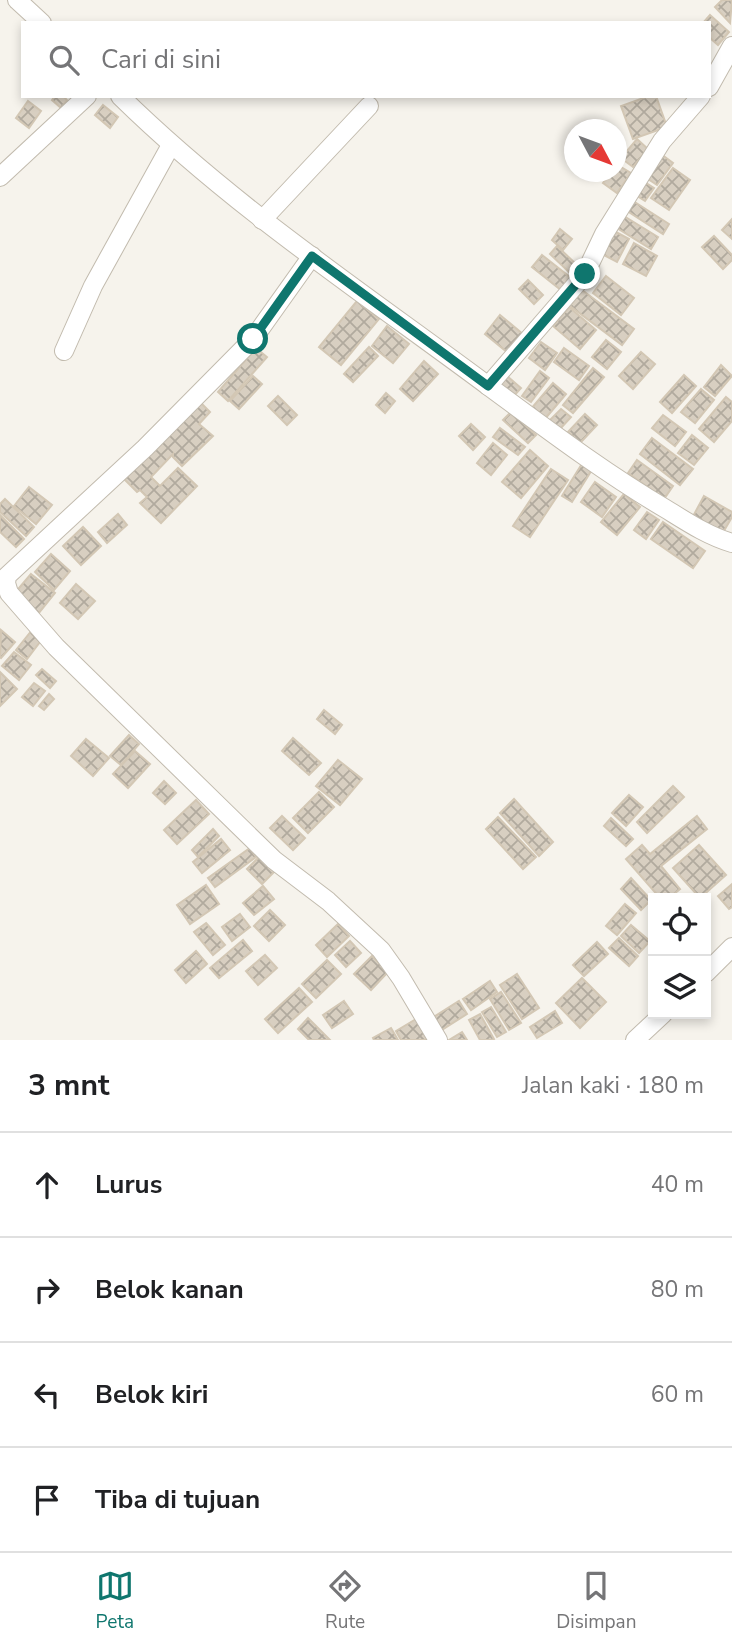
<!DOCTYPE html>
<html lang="id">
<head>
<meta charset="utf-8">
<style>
  :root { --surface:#fff; --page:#f6f6f6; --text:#202124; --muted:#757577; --line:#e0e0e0; --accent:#0f766e }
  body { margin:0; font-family:"Nunito Sans",sans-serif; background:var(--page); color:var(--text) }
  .controls { position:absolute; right:21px; bottom:21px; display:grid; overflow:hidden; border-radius:0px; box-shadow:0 4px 10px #0003 }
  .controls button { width:63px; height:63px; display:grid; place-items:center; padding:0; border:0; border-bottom:2px solid var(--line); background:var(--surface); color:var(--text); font:35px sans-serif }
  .compass { position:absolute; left:564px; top:119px; width:63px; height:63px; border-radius:50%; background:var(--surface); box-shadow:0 4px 10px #0003; rotate:131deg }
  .stop { position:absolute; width:21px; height:21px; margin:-16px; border:5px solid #0f766e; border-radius:50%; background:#fff }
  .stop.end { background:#0f766e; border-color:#fff; box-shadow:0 2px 7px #0008 }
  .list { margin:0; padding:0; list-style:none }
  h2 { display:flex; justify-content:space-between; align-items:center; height:91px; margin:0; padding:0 28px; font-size:30px }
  h2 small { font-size:23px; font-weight:400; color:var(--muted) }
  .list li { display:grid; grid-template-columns:46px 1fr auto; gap:21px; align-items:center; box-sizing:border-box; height:105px; padding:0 28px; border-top:2px solid var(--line) }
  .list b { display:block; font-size:26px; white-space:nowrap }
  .list em { font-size:23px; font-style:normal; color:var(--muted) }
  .icon { flex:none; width:38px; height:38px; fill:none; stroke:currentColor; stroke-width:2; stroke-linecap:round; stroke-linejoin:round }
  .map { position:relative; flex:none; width:732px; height:1040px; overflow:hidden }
  .search { position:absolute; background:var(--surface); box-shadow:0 4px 10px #0003; left:21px; right:21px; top:21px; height:77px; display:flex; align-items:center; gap:18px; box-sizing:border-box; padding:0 24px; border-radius:0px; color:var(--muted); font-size:26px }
  .sheet { height:511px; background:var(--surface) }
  nav { display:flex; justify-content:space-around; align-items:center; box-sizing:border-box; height:98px; border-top:2px solid var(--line); background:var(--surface); font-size:19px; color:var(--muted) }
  nav a { display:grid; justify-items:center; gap:4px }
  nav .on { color:var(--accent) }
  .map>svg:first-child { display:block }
</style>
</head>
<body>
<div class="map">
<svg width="732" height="1040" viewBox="0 0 732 1040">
  <defs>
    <pattern id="building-cross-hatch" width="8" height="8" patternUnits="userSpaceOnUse" patternTransform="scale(1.75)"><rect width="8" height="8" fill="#d8cfc1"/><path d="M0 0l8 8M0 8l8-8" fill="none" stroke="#b1aa9e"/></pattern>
  </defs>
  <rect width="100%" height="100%" fill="#f6f3ec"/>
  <g fill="url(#building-cross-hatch)" stroke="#d3c7b4" stroke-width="2">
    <path d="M722,0H732L730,23L715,7Z"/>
    <path d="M710,15L729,32L718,45L709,37V23H703Z"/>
    <path d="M55,96H63L67,100L61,108L52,100Z"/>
    <path d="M649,96H656L667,127L633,139L621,106Z"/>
    <path d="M28,101L41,111L29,128L16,118Z"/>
    <path d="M103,105L118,117L110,128L95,115Z"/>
    <path d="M637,139L648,149L633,167L621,158Z"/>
    <path d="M661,154L673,163L657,185L645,177Z"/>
    <path d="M616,164L631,173L617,193L603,183L611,172H616Z"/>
    <path d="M673,168L690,180L669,210L651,198Z"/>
    <path d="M643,181L654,188L645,201L634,194Z"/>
    <path d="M630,199L669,224L663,234L624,209Z"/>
    <path d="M619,213L658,237L651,249L612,225Z"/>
    <path d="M732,219V239L722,230Z"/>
    <path d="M560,229L572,239L563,250L552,240Z"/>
    <path d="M614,231L629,239L617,262L602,254Z"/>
    <path d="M714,236L732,255V260L723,269L702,247Z"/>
    <path d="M634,243L657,256L646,276L623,264Z"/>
    <path d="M557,246L577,265L570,273L550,254Z"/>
    <path d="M542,255L571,278L561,290L532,267Z"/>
    <path d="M606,276L634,298L621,315L593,293Z"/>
    <path d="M528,280L543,295L534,304L519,289Z"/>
    <path d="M582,290L634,329L622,345L570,306Z"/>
    <path d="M357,301L379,319L341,365L319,347Z"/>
    <path d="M569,307L596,330L580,349L553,326Z"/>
    <path d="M500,315L523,334L507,352L485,334Z"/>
    <path d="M387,326L409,344L393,363L372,346Z"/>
    <path d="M606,340L621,352L607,369L592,357Z"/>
    <path d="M541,342L557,353L545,370L529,358Z"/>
    <path d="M369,347L378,356L353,382L344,374Z"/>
    <path d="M256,348L267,357L228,401L218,392Z"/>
    <path d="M564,348L589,366L579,380L554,362Z"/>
    <path d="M641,352L655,364L633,389L619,376Z"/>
    <path d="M424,361L438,374L413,401L400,389Z"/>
    <path d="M721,365L732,376L715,396L704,387Z"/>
    <path d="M593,368L604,377L573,413L563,405Z"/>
    <path d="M540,371L549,378L531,402L522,396Z"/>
    <path d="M684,375L696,386L672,413L660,402Z"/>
    <path d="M253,376L262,384L239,409L230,401Z"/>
    <path d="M507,376L521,388L512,398L498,387Z"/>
    <path d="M553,383L566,394L544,420L531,409Z"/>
    <path d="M701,389L714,400L695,423L681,412Z"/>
    <path d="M386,393L395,401L385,413L376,405Z"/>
    <path d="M278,396L297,415L287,425L268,406Z"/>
    <path d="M726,397L732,402V421L714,442L699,429Z"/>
    <path d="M198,400L210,412L199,424L213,436L182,466L173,457V454L151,477L160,486L178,468L197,486L161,523L140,503L147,497L140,490L137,492L122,477Z"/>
    <path d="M561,409L571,417L559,430L549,421Z"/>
    <path d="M511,412L536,435L528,443L503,420Z"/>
    <path d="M585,414L597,425L580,443L568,432Z"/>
    <path d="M663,415L686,432L675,446L652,428Z"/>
    <path d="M471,424L485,437L473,450L459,436Z"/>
    <path d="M500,428L525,447L518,455L493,437Z"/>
    <path d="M692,435L708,448L694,465L678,453Z"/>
    <path d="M652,438L693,469L680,485L640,454Z"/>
    <path d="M493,443L507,455L491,475L477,463Z"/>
    <path d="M530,450L548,466L521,498L502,482Z"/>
    <path d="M637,460L673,486L664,499L628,473Z"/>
    <path d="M583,462L593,468L572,502L562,496Z"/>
    <path d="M551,469L568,480L530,537L513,526Z"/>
    <path d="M595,482L616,497L602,517L581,502Z"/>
    <path d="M29,487L52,505L36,524L14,506Z"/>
    <path d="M624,494L640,507L617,535L601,522Z"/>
    <path d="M704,496L732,512V517L721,536L691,520Z"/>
    <path d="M5,499L34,527L26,536L0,512V504Z"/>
    <path d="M647,512L659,520L646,539L634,530Z"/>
    <path d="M118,514L127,525L107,543L98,532Z"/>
    <path d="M0,515L24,539L16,547L0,532Z"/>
    <path d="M663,522L705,551L693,568L651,539Z"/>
    <path d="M83,527L101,546L81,565L63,546Z"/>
    <path d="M51,554L70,571L54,590L35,572Z"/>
    <path d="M31,574L55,593L38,614L14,594Z"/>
    <path d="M76,584L95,601L78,619L60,603Z"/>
    <path d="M1,630L15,642L1,658L0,657Z"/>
    <path d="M32,630L43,638L27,659L16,650Z"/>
    <path d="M14,652L31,665L19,680L2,666Z"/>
    <path d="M42,669L56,681L50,688L36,675Z"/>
    <path d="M0,672L17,689L0,706Z"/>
    <path d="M34,683L45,691L33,706L22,697Z"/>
    <path d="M49,694L54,699L44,710L39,706Z"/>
    <path d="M324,710L342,725L335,734L317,719Z"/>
    <path d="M129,735L139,744L121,765L110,756Z"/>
    <path d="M293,738L321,763L309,775L282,751Z"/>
    <path d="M86,739L109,758L93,776L71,756Z"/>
    <path d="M135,751L150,764L128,788L113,774Z"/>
    <path d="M338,760L362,779L340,805L316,786Z"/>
    <path d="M164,781L176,793L165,804L153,793Z"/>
    <path d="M673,786L684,797L647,833L637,822Z"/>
    <path d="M319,792L334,807L308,833L293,818Z"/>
    <path d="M629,795L643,807L626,826L612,813Z"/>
    <path d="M514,799L553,842L539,856L500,813Z"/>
    <path d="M196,800L209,814L177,844L164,830Z"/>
    <path d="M282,816L305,838L293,850L270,828Z"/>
    <path d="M697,816L707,829L661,866L680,889L669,898H660L626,859L642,845L650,854Z"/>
    <path d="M498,817L536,857L523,869L486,829Z"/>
    <path d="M611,818L633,839L626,846L604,826Z"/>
    <path d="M213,829L219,836L198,857L192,850Z"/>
    <path d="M221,839L230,850L202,873L193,862Z"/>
    <path d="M699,845L726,875L700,898L673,868Z"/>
    <path d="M250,848L256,857L215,887L208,878Z"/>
    <path d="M262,854L277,869L262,884L247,869Z"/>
    <path d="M631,878L651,900L641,910L621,889Z"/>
    <path d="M732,884V907L729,909L718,896Z"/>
    <path d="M206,885L219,904L190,924L177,905Z"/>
    <path d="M263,886L274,899L254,915L243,903Z"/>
    <path d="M625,904L636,913L617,935L606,926Z"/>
    <path d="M270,910L285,925L269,941L254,926Z"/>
    <path d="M240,914L250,927L232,941L222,927Z"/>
    <path d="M206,923L225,945L213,955L194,932Z"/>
    <path d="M338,924L349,936L327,957L316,945Z"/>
    <path d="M631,925L650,941L639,953L621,936Z"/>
    <path d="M619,938L638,956L629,966L609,948Z"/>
    <path d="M243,940L252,951L219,978L210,968Z"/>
    <path d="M350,941L361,953L346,967L335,955Z"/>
    <path d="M597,942L608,954L584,976L573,965Z"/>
    <path d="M196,951L207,964L186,983L175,970Z"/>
    <path d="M265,955L277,968L258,985L246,971Z"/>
    <path d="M372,956L388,972L371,990L354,974Z"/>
    <path d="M327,960L341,974L316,998L302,984Z"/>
    <path d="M517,974L539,1008L522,1019L500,985Z"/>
    <path d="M582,978L606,1002L580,1028L556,1003Z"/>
    <path d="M490,981L497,992L471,1010L463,999Z"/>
    <path d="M299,988L312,1002L278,1033L265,1019Z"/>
    <path d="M501,992L521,1023L509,1030L490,999Z"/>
    <path d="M344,1001L353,1014L332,1028L323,1015Z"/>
    <path d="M459,1001L467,1014L440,1031L432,1018Z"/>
    <path d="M491,1007L506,1032L497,1037L482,1012Z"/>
    <path d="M555,1011L562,1023L537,1038L530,1027Z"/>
    <path d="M480,1014L494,1039L492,1040H480L469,1020Z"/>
    <path d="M308,1018L330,1040H309L298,1029Z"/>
    <path d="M416,1019L430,1040H401L396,1031Z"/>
    <path d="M391,1028L398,1040H374L373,1038Z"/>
    <path d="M462,1032L467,1040H449Z"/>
  </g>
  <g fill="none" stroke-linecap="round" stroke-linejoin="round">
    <defs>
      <g id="minor">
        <path d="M17,0L42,23"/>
        <path d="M709,87L732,46"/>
        <path d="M120,96C233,207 365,294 491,388C548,430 605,473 666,509C687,522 708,536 732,543"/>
        <path d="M0,177L87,96"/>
        <path d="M262,220L369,106"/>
        <path d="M312,256L253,339L145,448L7,576L6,583L9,593L56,647L274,860L328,901L381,950L401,978L438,1040"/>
        <path d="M64,351L93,286L171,145"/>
        <path d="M488,386L585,274L604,234L662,141L701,96"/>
        <path d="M706,973L732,947"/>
        <path d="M635,1040L663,1014"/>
      </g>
    </defs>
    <use href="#minor" stroke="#c2bbae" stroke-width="20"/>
    <use href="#minor" stroke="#fff" stroke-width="18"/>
  </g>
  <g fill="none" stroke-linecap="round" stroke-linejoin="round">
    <path stroke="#0f766e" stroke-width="9" d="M253,339L312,256L488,386L585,274"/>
  </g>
</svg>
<div class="controls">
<button><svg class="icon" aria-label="locate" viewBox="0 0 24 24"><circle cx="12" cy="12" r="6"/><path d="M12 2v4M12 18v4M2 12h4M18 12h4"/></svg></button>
<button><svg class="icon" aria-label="layers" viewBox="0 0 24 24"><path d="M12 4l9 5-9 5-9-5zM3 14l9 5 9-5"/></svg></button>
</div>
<svg class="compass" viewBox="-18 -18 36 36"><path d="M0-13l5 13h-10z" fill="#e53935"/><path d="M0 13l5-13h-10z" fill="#757577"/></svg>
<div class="stop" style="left:253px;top:339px"></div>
<div class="stop end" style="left:585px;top:274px"></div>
<div class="search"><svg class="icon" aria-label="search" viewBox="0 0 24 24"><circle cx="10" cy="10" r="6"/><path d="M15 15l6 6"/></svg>Cari di sini</div>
</div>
<section class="sheet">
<h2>3 mnt<small>Jalan kaki · 180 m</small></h2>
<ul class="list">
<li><svg class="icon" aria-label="ahead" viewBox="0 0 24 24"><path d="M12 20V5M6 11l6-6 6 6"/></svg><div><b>Lurus</b></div><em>40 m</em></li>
<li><svg class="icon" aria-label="right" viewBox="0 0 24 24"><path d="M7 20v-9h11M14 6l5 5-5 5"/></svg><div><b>Belok kanan</b></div><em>80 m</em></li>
<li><svg class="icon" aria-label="left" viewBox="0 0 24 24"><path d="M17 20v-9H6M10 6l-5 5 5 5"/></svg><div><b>Belok kiri</b></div><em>60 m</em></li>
<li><svg class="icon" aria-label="arrive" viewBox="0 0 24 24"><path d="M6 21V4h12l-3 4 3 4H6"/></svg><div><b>Tiba di tujuan</b></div></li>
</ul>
</section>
<nav>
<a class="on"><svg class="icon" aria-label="map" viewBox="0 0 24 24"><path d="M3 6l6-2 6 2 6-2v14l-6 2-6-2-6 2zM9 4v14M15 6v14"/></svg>Peta</a>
<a><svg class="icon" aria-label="directions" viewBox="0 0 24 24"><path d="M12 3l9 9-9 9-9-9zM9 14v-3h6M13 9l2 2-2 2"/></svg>Rute</a>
<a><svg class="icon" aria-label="saved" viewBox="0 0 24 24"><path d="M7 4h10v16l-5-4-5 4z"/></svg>Disimpan</a>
</nav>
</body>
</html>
